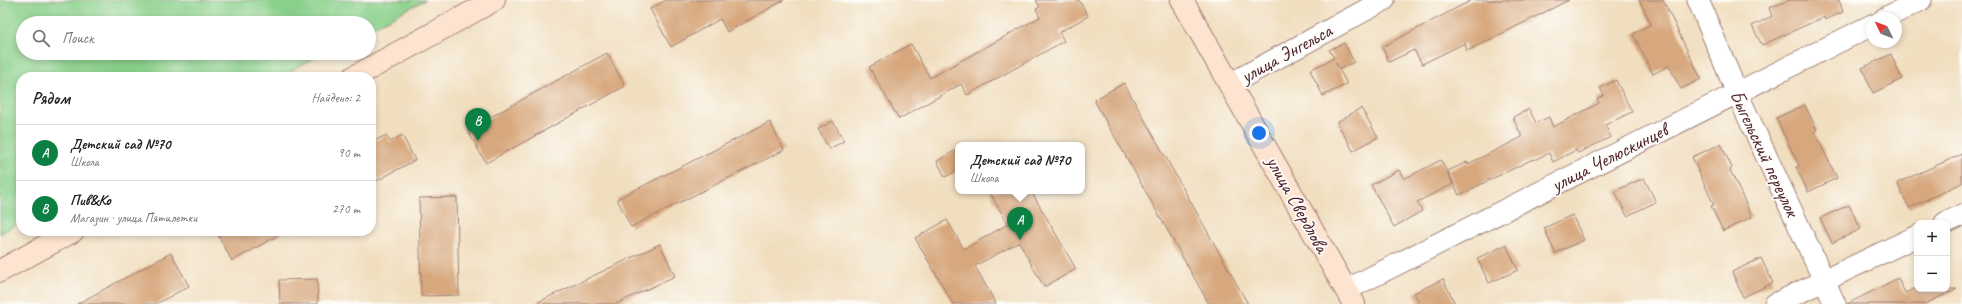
<!DOCTYPE html>
<html lang="ru">
<head>
<meta charset="utf-8">
<style>
  :root { --surface:#fff; --page:#f2f2f2; --text:#222; --muted:#767676; --line:#e0e0e0; --accent:#0b8043 }
  body { margin:0; font-family:Caveat,sans-serif; background:var(--page); color:var(--text) }
  .controls { position:absolute; right:12px; bottom:12px; display:grid; overflow:hidden; border-radius:8px; box-shadow:0 2px 6px #0003 }
  .controls button { width:36px; height:36px; display:grid; place-items:center; padding:0; border:0; border-bottom:1px solid var(--line); background:var(--surface); color:var(--text); font:20px sans-serif }
  .compass { position:absolute; left:1866px; top:12px; width:36px; height:36px; border-radius:50%; background:var(--surface); box-shadow:0 2px 6px #0003; rotate:313deg }
  .you { position:absolute; left:1259px; top:133px; width:14px; height:14px; margin:-10px; border:3px solid #fff; border-radius:50%; background:#1a73e8; box-shadow:0 0 0 6px #1a73e833 }
  .badge { display:grid; place-items:center; width:26px; height:26px; border-radius:50%; background:var(--accent); color:#fff; font-size:13px; font-weight:700 }
  .pin { position:absolute; translate:-50% -33px; filter:drop-shadow(0 1px 2px #0008) }
  .pin::after { content:''; position:absolute; top:21px; width:14px; height:12px; background:inherit; clip-path:polygon(0 0,100% 0,50% 100%) }
  .popup { position:absolute; left:955px; top:142px; width:130px; height:52px; box-sizing:border-box; display:grid; place-content:center; border-radius:8px; background:var(--surface); filter:drop-shadow(0 1px 3px #0005); font-size:13px; white-space:nowrap; color:var(--muted) }
  .popup b { font-size:15px; color:var(--text) }
  .popup::after { content:''; position:absolute; left:50%; top:100%; margin-left:-8px; border:8px solid transparent; border-top-color:var(--surface) }
  .list { margin:0; padding:0; list-style:none }
  h2 { display:flex; justify-content:space-between; align-items:center; height:52px; margin:0; padding:0 16px; font-size:17px }
  h2 small { font-size:13px; font-weight:400; color:var(--muted) }
  .list li { display:grid; grid-template-columns:26px 1fr auto; gap:12px; align-items:center; box-sizing:border-box; height:56px; padding:0 16px; border-top:1px solid var(--line) }
  .list b { display:block; font-size:15px; white-space:nowrap }
  .list p { margin:0; font-size:13px; white-space:nowrap; color:var(--muted) }
  .list em { font-size:13px; font-style:normal; color:var(--muted) }
  .icon { flex:none; width:22px; height:22px; fill:none; stroke:currentColor; stroke-width:2; stroke-linecap:round; stroke-linejoin:round }
  .map { position:relative; flex:none; width:1962px; height:304px; overflow:hidden }
  .search { position:absolute; background:var(--surface); box-shadow:0 2px 6px #0003; left:16px; top:16px; width:360px; height:44px; display:flex; align-items:center; gap:10px; box-sizing:border-box; padding:0 14px; border-radius:22px; color:var(--muted); font-size:15px }
  .panel { position:absolute; background:var(--surface); box-shadow:0 2px 6px #0003; left:16px; top:72px; width:360px; height:164px; border-radius:16px }
  .map>svg:first-child { display:block }
</style>
</head>
<body>
<div class="map">
<svg width="1962" height="304" viewBox="0 0 1962 304">
  <rect width="100%" height="100%" fill="#fdfcf7"/>
  <filter id="ink" filterUnits="userSpaceOnUse"><feTurbulence type="fractalNoise" baseFrequency=".025" numOctaves="2"/><feDisplacementMap in="SourceGraphic" scale="8" xChannelSelector="R" yChannelSelector="G"/><feConvolveMatrix kernelMatrix="1 2 1 2 8 2 1 2 1" color-interpolation-filters="sRGB"/></filter>
  <filter id="wash" filterUnits="userSpaceOnUse"><feTurbulence type="fractalNoise" baseFrequency=".012" numOctaves="4" result="noise"/><feDisplacementMap in="SourceGraphic" scale="16" xChannelSelector="R" yChannelSelector="G"/><feGaussianBlur stdDeviation="0.9" result="paint"/><feColorMatrix in="noise" values="0 0 0 0 0 0 0 0 0 0 0 0 0 0 0 0 0 1.4 0 .05"/><feComposite in="paint" operator="in"/></filter>
  <g filter="url(#wash)">
    <rect width="100%" height="100%" fill="#f1debf"/>
    <path fill="#89d08a" stroke="#6a785a" d="M0,0H425L369,29V23H23V53H324L279,77H21V222L0,234Z"/>
    <g id="blocks">
      <g fill="#d7a77d">
        <path d="M666,0H784L727,32L720,19L671,47L650,9Z"/>
        <path d="M1036,0H1079L1088,16L1059,32L1064,41L967,95L961,84L899,119L869,67L911,44L930,78L1040,17L1036,9L1040,7Z"/>
        <path d="M1472,0H1569L1467,51L1465,43L1422,64L1414,50L1389,62L1382,47Z"/>
        <path d="M1639,0H1663L1701,79L1681,89L1669,66L1653,74L1633,34L1651,24Z"/>
        <path d="M1790,0H1839L1843,12L1825,20L1824,17L1762,45L1752,26L1772,16L1769,8Z"/>
        <path d="M1344,43L1354,62L1340,69L1336,63L1347,84L1323,96L1310,70L1334,58L1329,50Z"/>
        <path d="M607,53L625,86L486,163L467,130Z"/>
        <path d="M1891,54L1902,79L1873,93L1862,68Z"/>
        <path d="M1616,80L1632,112L1605,125L1611,137L1578,153L1576,150L1553,162L1549,153L1534,160L1533,159L1459,195L1448,171L1467,162L1468,164L1522,137L1513,117L1529,109L1536,123L1549,117L1553,127L1599,103L1597,99L1604,95L1600,88Z"/>
        <path d="M1124,83L1248,304H1209L1094,100Z"/>
        <path d="M1805,105L1817,130L1814,131L1837,178L1808,192L1796,167L1799,166L1776,118Z"/>
        <path d="M1361,108L1378,137L1353,151L1337,122Z"/>
        <path d="M833,121L844,141L829,149L818,129Z"/>
        <path d="M770,122L784,150L631,227L617,199Z"/>
        <path d="M386,135L390,142L402,135L415,160L371,184V143Z"/>
        <path d="M1721,144L1732,168L1730,170L1752,217L1723,231L1711,206L1714,205L1692,157Z"/>
        <path d="M958,149V171L945,177L937,161Z"/>
        <path d="M1962,154V183L1909,208L1897,183Z"/>
        <path d="M1441,160L1453,184L1417,202L1422,211L1394,227L1371,185L1399,170L1404,179Z"/>
        <path d="M1644,178L1656,202L1627,216L1615,191Z"/>
        <path d="M989,191H1031L1076,269L1044,287L1019,242L975,266L996,304H953L915,238L947,220L964,249L1008,224Z"/>
        <path d="M457,197L459,295L421,296L419,198Z"/>
        <path d="M1849,205L1861,229L1832,243L1820,218Z"/>
        <path d="M1572,215L1584,240L1555,253L1544,228Z"/>
        <path d="M216,231H286L232,261Z"/>
        <path d="M660,244L675,276L616,304H534Z"/>
        <path d="M1506,245L1518,270L1489,283L1477,258Z"/>
        <path d="M171,253L189,286L156,304H77Z"/>
        <path d="M1761,258L1773,283L1743,297L1732,272Z"/>
        <path d="M1898,278L1905,293L1913,289H1957L1925,304H1847Z"/>
        <path d="M317,279L318,304H280L279,280Z"/>
        <path d="M1443,279L1455,304H1420L1414,293Z"/>
      </g>
    </g>
  </g>
  <g filter="url(#ink)">
    <use href="#blocks" fill-opacity="0" stroke="#9e7e75" stroke-width="1"/>
    <g fill="none" stroke-linecap="round" stroke-linejoin="round">
      <defs>
        <g id="street">
          <path d="M1698,0L1737,93L1835,304"/>
          <path d="M1885,18L1921,0"/>
          <path d="M1230,84L1384,0"/>
          <path d="M1945,223L1962,215"/>
          <path d="M1346,290L1872,25"/>
          <path d="M1775,304L1917,236"/>
        </g>
        <g id="secondary">
          <path d="M1182,0L1354,304"/>
          <path d="M354,77L494,0"/>
          <path d="M0,271L73,231"/>
        </g>
      </defs>
      <use href="#street" stroke="#9e7e75" stroke-width="23"/>
      <use href="#secondary" stroke="#9e7e75" stroke-width="24"/>
      <use href="#street" stroke="#fff" stroke-width="21"/>
      <use href="#secondary" stroke="#fde4d0" stroke-width="22"/>
    </g>
  </g>
  <g text-anchor="middle" stroke-width="3.5" stroke-linejoin="round" paint-order="stroke">
    <g font-size="20" fill="#4a1f2b" stroke="#fdfcf7">
      <text transform="translate(1286 53) rotate(-29)" y="7">улица Энгельса</text>
      <text transform="translate(1765 153) rotate(65)" y="7">Быгельский переулок</text>
      <text transform="translate(1609 157) rotate(-27)" y="7">улица Челюскинцев</text>
      <text transform="translate(1298 204) rotate(61)" y="7">улица Свердлова</text>
    </g>
  </g>
</svg>
<div class="controls">
<button>+</button>
<button>−</button>
</div>
<svg class="compass" viewBox="-18 -18 36 36"><path d="M0-13l5 13h-10z" fill="#e53935"/><path d="M0 13l5-13h-10z" fill="#767676"/></svg>
<div class="you"></div>
<div class="pin badge" style="left:1020px;top:240px">A</div>
<div class="popup"><b>Детский сад №70</b>Школа</div>
<div class="pin badge" style="left:478px;top:141px">B</div>
<div class="search"><svg class="icon" aria-label="search" viewBox="0 0 24 24"><circle cx="10" cy="10" r="6"/><path d="M15 15l6 6"/></svg>Поиск</div>
<section class="panel">
<h2>Рядом<small>Найдено: 2</small></h2>
<ul class="list">
<li><span class="badge">A</span><div><b>Детский сад №70</b><p>Школа</p></div><em>90 m</em></li>
<li><span class="badge">B</span><div><b>Пив&amp;Ко</b><p>Магазин · улица Пятилетки</p></div><em>270 m</em></li>
</ul>
</section>
</div>
</body>
</html>
